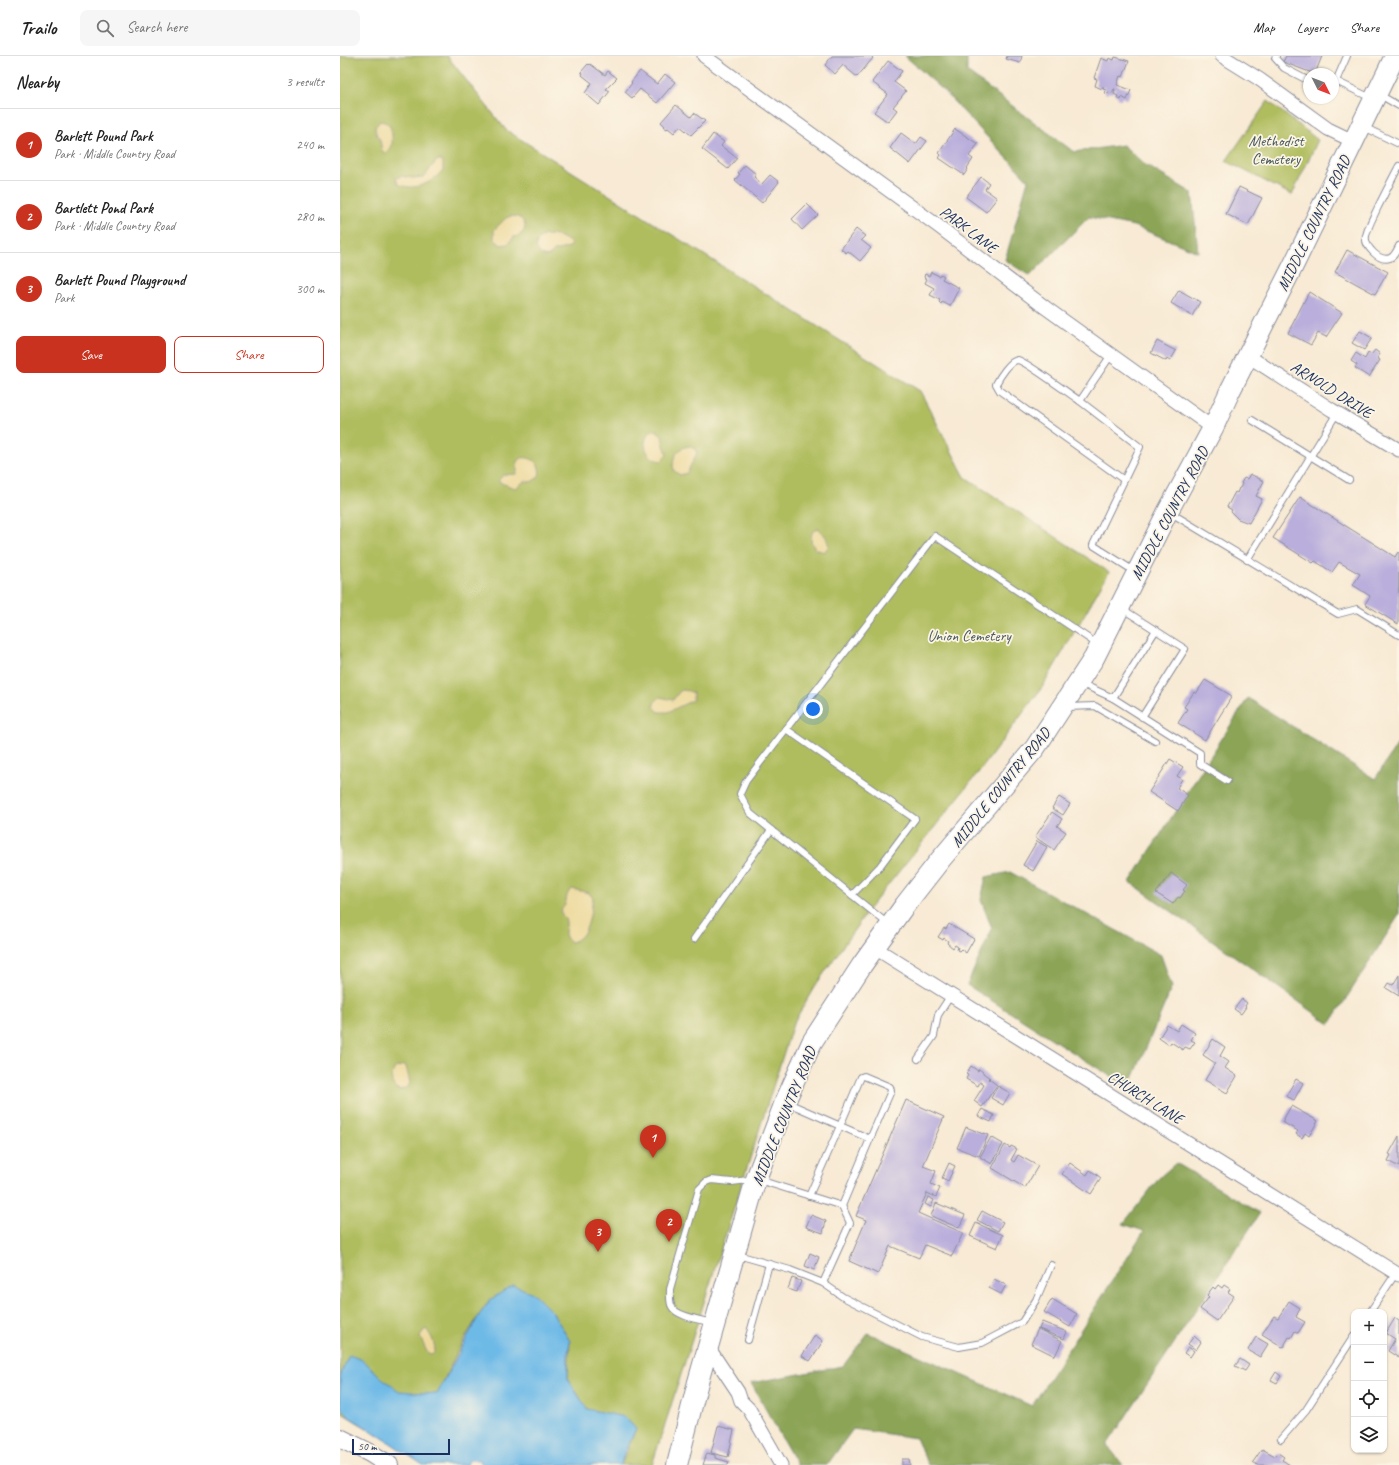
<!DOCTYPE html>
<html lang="en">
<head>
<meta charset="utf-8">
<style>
  :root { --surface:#fff; --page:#f6f6f6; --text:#222; --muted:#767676; --line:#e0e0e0; --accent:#c8321e }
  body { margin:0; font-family:Caveat,sans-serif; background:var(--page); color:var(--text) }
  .controls { position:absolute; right:12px; bottom:12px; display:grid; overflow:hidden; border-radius:8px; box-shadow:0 1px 3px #0004 }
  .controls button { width:36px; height:36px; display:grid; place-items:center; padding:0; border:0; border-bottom:1px solid var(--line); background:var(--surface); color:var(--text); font:20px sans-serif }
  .compass { position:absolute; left:963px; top:12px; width:36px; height:36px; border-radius:50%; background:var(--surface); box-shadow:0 1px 3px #0004; rotate:132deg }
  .scale { position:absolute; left:12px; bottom:10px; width:98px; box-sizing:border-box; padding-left:4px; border:2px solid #1b2f5e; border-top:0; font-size:11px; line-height:14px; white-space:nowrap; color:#1b2f5e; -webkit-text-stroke:3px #fcf5e5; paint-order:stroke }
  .you { position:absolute; left:473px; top:653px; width:14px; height:14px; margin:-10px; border:3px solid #fff; border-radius:50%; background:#1a73e8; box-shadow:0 0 0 6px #1a73e833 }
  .badge { display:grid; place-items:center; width:26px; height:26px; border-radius:50%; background:var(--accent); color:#fff; font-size:13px; font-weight:700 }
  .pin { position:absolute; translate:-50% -33px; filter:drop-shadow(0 1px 2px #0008) }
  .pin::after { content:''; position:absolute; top:21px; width:14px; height:12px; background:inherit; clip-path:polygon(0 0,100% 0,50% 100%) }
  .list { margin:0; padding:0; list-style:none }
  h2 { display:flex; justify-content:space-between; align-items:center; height:52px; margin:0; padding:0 16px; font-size:17px }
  h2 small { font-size:13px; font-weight:400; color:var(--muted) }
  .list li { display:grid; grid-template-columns:26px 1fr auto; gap:12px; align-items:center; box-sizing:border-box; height:72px; padding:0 16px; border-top:1px solid var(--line) }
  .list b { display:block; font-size:15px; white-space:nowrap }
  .list p { margin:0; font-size:13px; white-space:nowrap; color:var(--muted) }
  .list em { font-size:13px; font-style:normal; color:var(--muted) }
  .actions { display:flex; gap:8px; padding:12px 16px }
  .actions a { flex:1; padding:9px 0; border:1px solid var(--accent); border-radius:8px; text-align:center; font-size:14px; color:var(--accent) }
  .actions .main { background:var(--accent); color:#fff }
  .icon { flex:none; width:22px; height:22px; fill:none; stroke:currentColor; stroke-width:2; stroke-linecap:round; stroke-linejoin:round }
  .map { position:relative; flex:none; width:1059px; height:1409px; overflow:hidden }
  header { display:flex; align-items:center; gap:24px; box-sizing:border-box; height:56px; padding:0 20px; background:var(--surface); border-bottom:1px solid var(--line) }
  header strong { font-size:19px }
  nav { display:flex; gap:22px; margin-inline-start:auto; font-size:14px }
  .search { width:280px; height:36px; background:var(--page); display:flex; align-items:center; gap:10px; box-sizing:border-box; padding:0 14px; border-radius:8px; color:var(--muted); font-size:15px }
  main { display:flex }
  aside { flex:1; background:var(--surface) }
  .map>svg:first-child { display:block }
</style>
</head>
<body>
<header>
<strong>Trailo</strong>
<div class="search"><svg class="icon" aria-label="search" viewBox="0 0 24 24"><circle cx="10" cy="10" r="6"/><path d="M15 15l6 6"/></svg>Search here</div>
<nav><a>Map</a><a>Layers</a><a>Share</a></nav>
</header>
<main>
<aside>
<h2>Nearby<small>3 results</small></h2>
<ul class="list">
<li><span class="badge">1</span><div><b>Barlett Pound Park</b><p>Park · Middle Country Road</p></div><em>240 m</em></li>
<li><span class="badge">2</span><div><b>Bartlett Pond Park</b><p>Park · Middle Country Road</p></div><em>280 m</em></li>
<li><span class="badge">3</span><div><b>Barlett Pound Playground</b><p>Park</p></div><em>300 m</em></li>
</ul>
<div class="actions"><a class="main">Save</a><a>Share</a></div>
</aside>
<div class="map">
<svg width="1059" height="1409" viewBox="0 0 1059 1409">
  <rect width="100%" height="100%" fill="#fcf5e5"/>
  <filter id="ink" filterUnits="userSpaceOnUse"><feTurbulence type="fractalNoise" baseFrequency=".025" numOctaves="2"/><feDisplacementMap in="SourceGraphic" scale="8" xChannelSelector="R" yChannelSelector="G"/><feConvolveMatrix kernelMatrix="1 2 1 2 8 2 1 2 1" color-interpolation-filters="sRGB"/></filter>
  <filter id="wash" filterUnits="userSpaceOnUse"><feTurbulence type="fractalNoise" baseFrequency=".012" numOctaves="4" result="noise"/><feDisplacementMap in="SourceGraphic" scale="16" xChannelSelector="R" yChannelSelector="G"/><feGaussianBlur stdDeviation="0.9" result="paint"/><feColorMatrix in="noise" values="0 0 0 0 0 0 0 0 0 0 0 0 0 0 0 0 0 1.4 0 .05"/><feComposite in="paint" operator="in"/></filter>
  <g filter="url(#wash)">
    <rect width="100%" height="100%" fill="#f8ead4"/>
    <g fill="#b0bd5f" stroke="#66765e">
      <path d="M0,0H107L166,74L580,335L625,421L769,516L703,630L642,712L528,854L473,933L453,968L312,1409H281L296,1373L247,1353L228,1323L230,1285L150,1244C115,1290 94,1346 73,1400L0,1356Z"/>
      <path d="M928,45L978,84L952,139L886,105Z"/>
    </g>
    <g fill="#8ca456" stroke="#546a5a">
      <path d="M565,0H627V16L734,96L783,89L804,108L852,137L858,196L794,170L749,161L690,220L665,204L688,124L602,33Z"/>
      <path d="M908,642L1035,723L1059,686V859L990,968L790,826Z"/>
      <path d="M670,816L821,899L832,931L789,1032L627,929L652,873L641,844L646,821Z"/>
      <path d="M836,1107L920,1157L767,1389L783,1409H588L576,1382L513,1373L487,1409H457L411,1327L503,1310L528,1277L692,1350L804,1175L783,1168L820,1121Z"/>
    </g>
    <g fill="#eeda9e" stroke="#84847e">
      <path d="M40,65C44,66 47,66 49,69C53,75 55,95 45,97L42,95L40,84L36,77L35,71Z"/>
      <path d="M97,104H101L103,105V114C92,127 75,136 58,128L56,122L61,120L72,122L84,121Z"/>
      <path d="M171,160C188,160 190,178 174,181L168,188L161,189L154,183V174L166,162Z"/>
      <path d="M206,179C214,179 226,181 231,188L230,191L214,195C207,205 200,200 196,191C197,184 199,181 206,179Z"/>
      <path d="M312,375H316L322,380L324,390L327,397L322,405C307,405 298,385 312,375Z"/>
      <path d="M349,390L355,393L357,397L347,417L340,419L334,415C331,403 337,392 349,390Z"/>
      <path d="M181,402C193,400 202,409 199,421L191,426L185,425L175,432L161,427L158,425L163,419L176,418L177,416V405Z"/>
      <path d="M479,473L486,481L489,490L484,496L475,493L471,485L472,476L475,474Z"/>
      <path d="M342,634L349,635L353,637V644L328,656H319L314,651V647L320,641L333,644L339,636Z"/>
      <path d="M232,833L249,837L253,842C250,857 249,884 230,886C221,877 227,875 226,866C226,863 223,860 221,857C221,852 224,852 225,848C228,840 225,839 232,833Z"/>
      <path d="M64,1009L66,1010L70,1027L68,1031L60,1034C50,1031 50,1020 55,1012Z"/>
      <path d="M86,1273C91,1279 97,1290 94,1297L90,1298L87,1296L80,1281L84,1274Z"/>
    </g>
    <path fill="#6ebae7" stroke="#4474a2" d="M173,1229L193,1237L213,1257L230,1285L228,1297V1323L247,1353L285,1361L296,1373L284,1397L281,1409H143L139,1404H129L127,1409H83L40,1380L9,1361L0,1349V1321L9,1299L23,1304L42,1322L59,1335L97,1338L138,1261L150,1244Z"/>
    <g id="blocks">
      <g fill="#b9aedc">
        <path d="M492,0H531L533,2L517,21L503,9L495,18L485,9Z"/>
        <path d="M667,0H682L680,7L666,3Z"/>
        <path d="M946,0H982L975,18L943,6Z"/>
        <path d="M775,1L789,5L783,21L780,20L777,29L791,34L787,44L782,41L781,44L777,42L778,40L774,38L775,33H774L772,37L768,36V38L765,37L766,34L763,33L764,31H762V33L755,30L757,23L754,22L761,2L768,5L769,2L774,4Z"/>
        <path d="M548,5L562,15L554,26L566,35L553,51L557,54L548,66L534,56L548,38L532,26Z"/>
        <path d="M248,8L249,9L250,8L265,19L268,15L277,22L266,33L270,35L259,49L245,37L252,27L242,19L243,17L241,16Z"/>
        <path d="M300,15L317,28L325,18L335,26L317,47L300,33L292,42L285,36L292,27L291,26Z"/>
        <path d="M336,49L351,61L354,57L365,65L351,79L340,70L334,77L328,72L327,73L324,71L325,70L321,66Z"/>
        <path d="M615,73L638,88L629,100L633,103L627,112L628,113L624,119L599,102L601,99L599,97Z"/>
        <path d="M561,77L576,88L581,81L587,85L570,108L550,92Z"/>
        <path d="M373,78L384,86L381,90L397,102L388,113L362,93Z"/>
        <path d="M405,109L416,118L414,121L422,128L430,119L439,126L422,147L395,124L400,118L398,117Z"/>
        <path d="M641,121L649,127L645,133L657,142L646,156L626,141Z"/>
        <path d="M899,131L922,142L908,169L886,158Z"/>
        <path d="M467,148L478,159L462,174L452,163Z"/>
        <path d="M516,173L525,180L521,184L531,192L520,205L508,195L506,197L501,193Z"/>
        <path d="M1007,194L1048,216L1035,238L995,216Z"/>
        <path d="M591,216L599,220L600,218L604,220L602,223L619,232L610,250L602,246L601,248L599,246L600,244L590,239L594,232L585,227L587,223L584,221L585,218L589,220Z"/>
        <path d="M839,234L860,246L852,260L831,247Z"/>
        <path d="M969,236L1002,257L986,281L978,277L971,289L948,277Z"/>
        <path d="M1020,275L1032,282L1024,294L1012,287Z"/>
        <path d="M817,285L836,295L830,305L827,303L826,305L811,297Z"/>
        <path d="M1035,294L1040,298L1037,302L1040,304L1029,321L1015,312L1017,309L1011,305L1016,297L1025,303L1028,297L1031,299Z"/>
        <path d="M910,418L924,425L916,440L922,443L909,467L898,463L891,456L892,454L887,451L895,436L897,437L899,432H900L902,428L901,427L904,422L907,423Z"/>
        <path d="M960,441L1055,501L1058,496L1059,497L1058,568L1025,548L1030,540L1013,529L1020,518L999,506L992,516L975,505L973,507L933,482Z"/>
        <path d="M865,624L892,640L865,684L838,667L847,653L844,651L854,636L856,638Z"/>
        <path d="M830,703L843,711L837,720L842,723L837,732L848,739L838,755L809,736Z"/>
        <path d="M719,741L730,748L723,759L712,752Z"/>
        <path d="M712,756L722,763L717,770L726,776L714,794L695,781Z"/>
        <path d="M697,785L707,791L693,815L683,809Z"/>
        <path d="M831,817L847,829L843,834L845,835L840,842L838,841L833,848L816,837Z"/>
        <path d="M609,868L634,883L626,897L621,893L619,895L617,894L618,891L615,889L613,892L607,887L608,885L604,882L603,884L598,881L604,872L606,873Z"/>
        <path d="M1059,919V940L1046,932L1049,927L1053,929Z"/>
        <path d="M902,943L907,947L905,950L906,951L901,958L894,953Z"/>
        <path d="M841,968L855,977L851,984L855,986L850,993L845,991L843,994L831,986L829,989L819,982L827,969L837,975Z"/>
        <path d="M873,983L885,991L880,1000L889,1006L885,1012L897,1020L887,1037L865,1024L875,1007L863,999Z"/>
        <path d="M631,1010L638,1015L639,1013L643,1016V1017L650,1022L649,1023L657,1029L642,1051L634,1045L644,1029L640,1026L638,1030L626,1023L628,1019L626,1018Z"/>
        <path d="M956,1023L963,1027L954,1044L946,1040Z"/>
        <path d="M658,1030L670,1037L663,1049L651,1042Z"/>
        <path d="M566,1044L604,1061L583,1110L596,1115L591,1128L600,1132L596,1141L587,1137L578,1157L623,1177L612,1200L585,1189L579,1202L550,1190L538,1218L509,1205L526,1164L516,1160Z"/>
        <path d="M951,1050L978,1065L969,1080L965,1077L962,1082L956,1078L958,1075L942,1066Z"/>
        <path d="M642,1053L654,1059L651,1066L638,1060Z"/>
        <path d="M626,1071L643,1078V1077L648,1079L639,1100L617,1092Z"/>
        <path d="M1059,1080V1111L1048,1105L1051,1099L1049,1098Z"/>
        <path d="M651,1081L663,1088L652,1108L640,1101Z"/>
        <path d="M665,1089L670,1092L671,1090L677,1093L671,1104L674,1106L678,1099L698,1110L685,1132L652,1112Z"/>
        <path d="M609,1107L615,1110L608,1125L602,1122Z"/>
        <path d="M730,1107L747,1119L750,1114L761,1122L751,1138L722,1118Z"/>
        <path d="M588,1141L594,1144L591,1151L585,1148Z"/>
        <path d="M596,1147L625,1159L619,1172L591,1160Z"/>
        <path d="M642,1155L663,1166L658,1175L637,1164Z"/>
        <path d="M471,1159L486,1165L483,1177L466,1171Z"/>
        <path d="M636,1167L663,1179L657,1192L630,1180Z"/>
        <path d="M470,1197L479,1201L474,1214L465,1210Z"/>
        <path d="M452,1222L461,1225L457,1236L448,1233Z"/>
        <path d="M654,1223L666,1229L661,1238L649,1232Z"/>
        <path d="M878,1229L882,1232L884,1229L890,1233L888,1236L894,1240L877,1265L860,1253L869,1241L867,1239L873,1231L875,1233Z"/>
        <path d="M712,1243L737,1258L730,1271L704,1256Z"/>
        <path d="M949,1245L960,1252L956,1261L965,1266L958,1277L955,1275L951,1282L949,1281L945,1288V1290L942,1291L941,1290L922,1278L934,1260L938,1262Z"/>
        <path d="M1055,1262L1059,1265V1302L1048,1295L1055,1283L1046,1277Z"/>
        <path d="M702,1266L727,1276L724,1283L699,1273Z"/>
        <path d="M698,1273L722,1285L715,1300L691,1288Z"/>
        <path d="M475,1279L483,1285L470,1305L462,1300Z"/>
        <path d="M854,1280L861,1286L856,1294L848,1288Z"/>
        <path d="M916,1281L928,1288L920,1301L908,1294Z"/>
        <path d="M848,1291L854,1295L850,1301L844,1297Z"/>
        <path d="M900,1303L909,1309L905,1315L895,1310Z"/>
        <path d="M936,1316L941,1320L937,1327L931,1324Z"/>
        <path d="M378,1370L394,1374L388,1401L371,1397Z"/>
        <path d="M922,1393L935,1400L938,1397L944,1401L942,1404L950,1409H917L913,1406Z"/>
        <path d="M367,1397L375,1399V1402L389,1406L388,1409H363Z"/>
        <path d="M562,1403H569L570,1409H562Z"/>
      </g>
    </g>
  </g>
  <g filter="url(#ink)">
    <use href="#blocks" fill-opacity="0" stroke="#8a8c99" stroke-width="1"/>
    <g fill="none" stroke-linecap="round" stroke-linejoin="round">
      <defs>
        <g id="lane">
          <path d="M936,0L935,2L944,12L969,25"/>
          <path d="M1007,0L996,25L1031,42"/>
          <path d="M1040,39L1059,50"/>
          <path d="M1024,71L1059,88"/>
          <path d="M1059,110C1052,123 1045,137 1038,151C1034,160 1028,170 1026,180C1024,190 1039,206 1050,202C1055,200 1057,194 1059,190"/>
          <path d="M771,299L740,345L800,391L753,489L794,515"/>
          <path d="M740,345C731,339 685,305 678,304C670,304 659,322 656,328L660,335L784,424"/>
          <path d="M912,364L1009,424"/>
          <path d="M831,457L998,558L1017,553L1059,579"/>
          <path d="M907,504L997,357"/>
          <path d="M781,552L845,593L802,661"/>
          <path d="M740,627L773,642L860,697V708L887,725"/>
          <path d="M773,642L816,574"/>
          <path d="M726,651L755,650L815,685"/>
          <path d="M446,673L575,763L540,810L512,839"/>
          <path d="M548,868L410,757L400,738L406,725L595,480L757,588"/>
          <path d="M354,883L431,774"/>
          <path d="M578,1003L594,980L598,959L611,939"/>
          <path d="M469,1140L500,1070L521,1021L524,1020L550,1031L551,1035L530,1083"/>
          <path d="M398,1199L450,1214L483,1227L510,1167L502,1150"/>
          <path d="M483,1227L503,1241L582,1281L619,1291L642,1287L682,1266L696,1244L711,1209"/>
          <path d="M1030,1256L1056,1217"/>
          <path d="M373,1267C363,1264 337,1261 332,1251C329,1246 330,1239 330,1233L359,1133L366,1126L371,1124L392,1126L416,1123L502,1150L530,1083L448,1047"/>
          <path d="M408,1284L429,1208"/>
          <path d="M941,1383L966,1354L1014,1280"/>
        </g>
        <g id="street">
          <path d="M364,0L598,170L706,252L873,372"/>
          <path d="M882,0L919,23L988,73L1013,85"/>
          <path d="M908,300L992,354L1059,394"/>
          <path d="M535,892L1059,1219"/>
          <path d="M368,1291L398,1336L401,1345L409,1353L441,1409"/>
        </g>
        <path id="secondary" d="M0,1382L30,1397L49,1409"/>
        <path id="primary" d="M337,1409L358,1326L416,1123L445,1046L472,986L522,909L565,849L601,803L695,692L754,602L828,455L873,372L890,335L953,210L1055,0"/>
      </defs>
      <use href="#lane" stroke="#8a8c99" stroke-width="8"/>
      <use href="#street" stroke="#8a8c99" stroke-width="15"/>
      <use href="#secondary" stroke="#8a8c99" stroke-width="20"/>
      <use href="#primary" stroke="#8a8c99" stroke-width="22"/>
      <use href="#lane" stroke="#fff" stroke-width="6"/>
      <use href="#street" stroke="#fff" stroke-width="13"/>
      <use href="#secondary" stroke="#fff" stroke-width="18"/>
      <use href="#primary" stroke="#fff" stroke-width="20"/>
    </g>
  </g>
  <g text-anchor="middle" stroke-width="3.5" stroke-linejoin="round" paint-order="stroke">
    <g font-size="16" fill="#485a5e" stroke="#fcf5e5">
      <text x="936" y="90">Methodist<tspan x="936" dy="18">Cemetery</tspan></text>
      <text x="629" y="585">Union Cemetery</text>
    </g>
    <g font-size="16" fill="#1b2f5e" stroke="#fcf5e5">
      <text transform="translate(973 167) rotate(-64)" y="6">MIDDLE COUNTRY ROAD</text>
      <text transform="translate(629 173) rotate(37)" y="6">PARK LANE</text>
      <text transform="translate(992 333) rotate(32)" y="6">ARNOLD DRIVE</text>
      <text transform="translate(829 457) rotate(-62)" y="6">MIDDLE COUNTRY ROAD</text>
      <text transform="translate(660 731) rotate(-51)" y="6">MIDDLE COUNTRY ROAD</text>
      <text transform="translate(806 1041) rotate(32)" y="6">CHURCH LANE</text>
      <text transform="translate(443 1060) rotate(-68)" y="6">MIDDLE COUNTRY ROAD</text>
    </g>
  </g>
</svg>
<div class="controls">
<button>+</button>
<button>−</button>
<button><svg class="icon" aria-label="locate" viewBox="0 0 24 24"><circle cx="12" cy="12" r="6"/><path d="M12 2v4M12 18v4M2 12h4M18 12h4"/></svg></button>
<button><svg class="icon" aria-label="layers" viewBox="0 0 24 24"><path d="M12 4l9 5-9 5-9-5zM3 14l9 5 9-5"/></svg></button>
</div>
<svg class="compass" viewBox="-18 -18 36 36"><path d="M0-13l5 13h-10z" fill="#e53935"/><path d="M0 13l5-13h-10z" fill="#767676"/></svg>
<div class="scale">50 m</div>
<div class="you"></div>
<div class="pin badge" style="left:313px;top:1102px">1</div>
<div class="pin badge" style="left:329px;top:1186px">2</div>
<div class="pin badge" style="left:258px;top:1196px">3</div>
</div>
</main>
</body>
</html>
